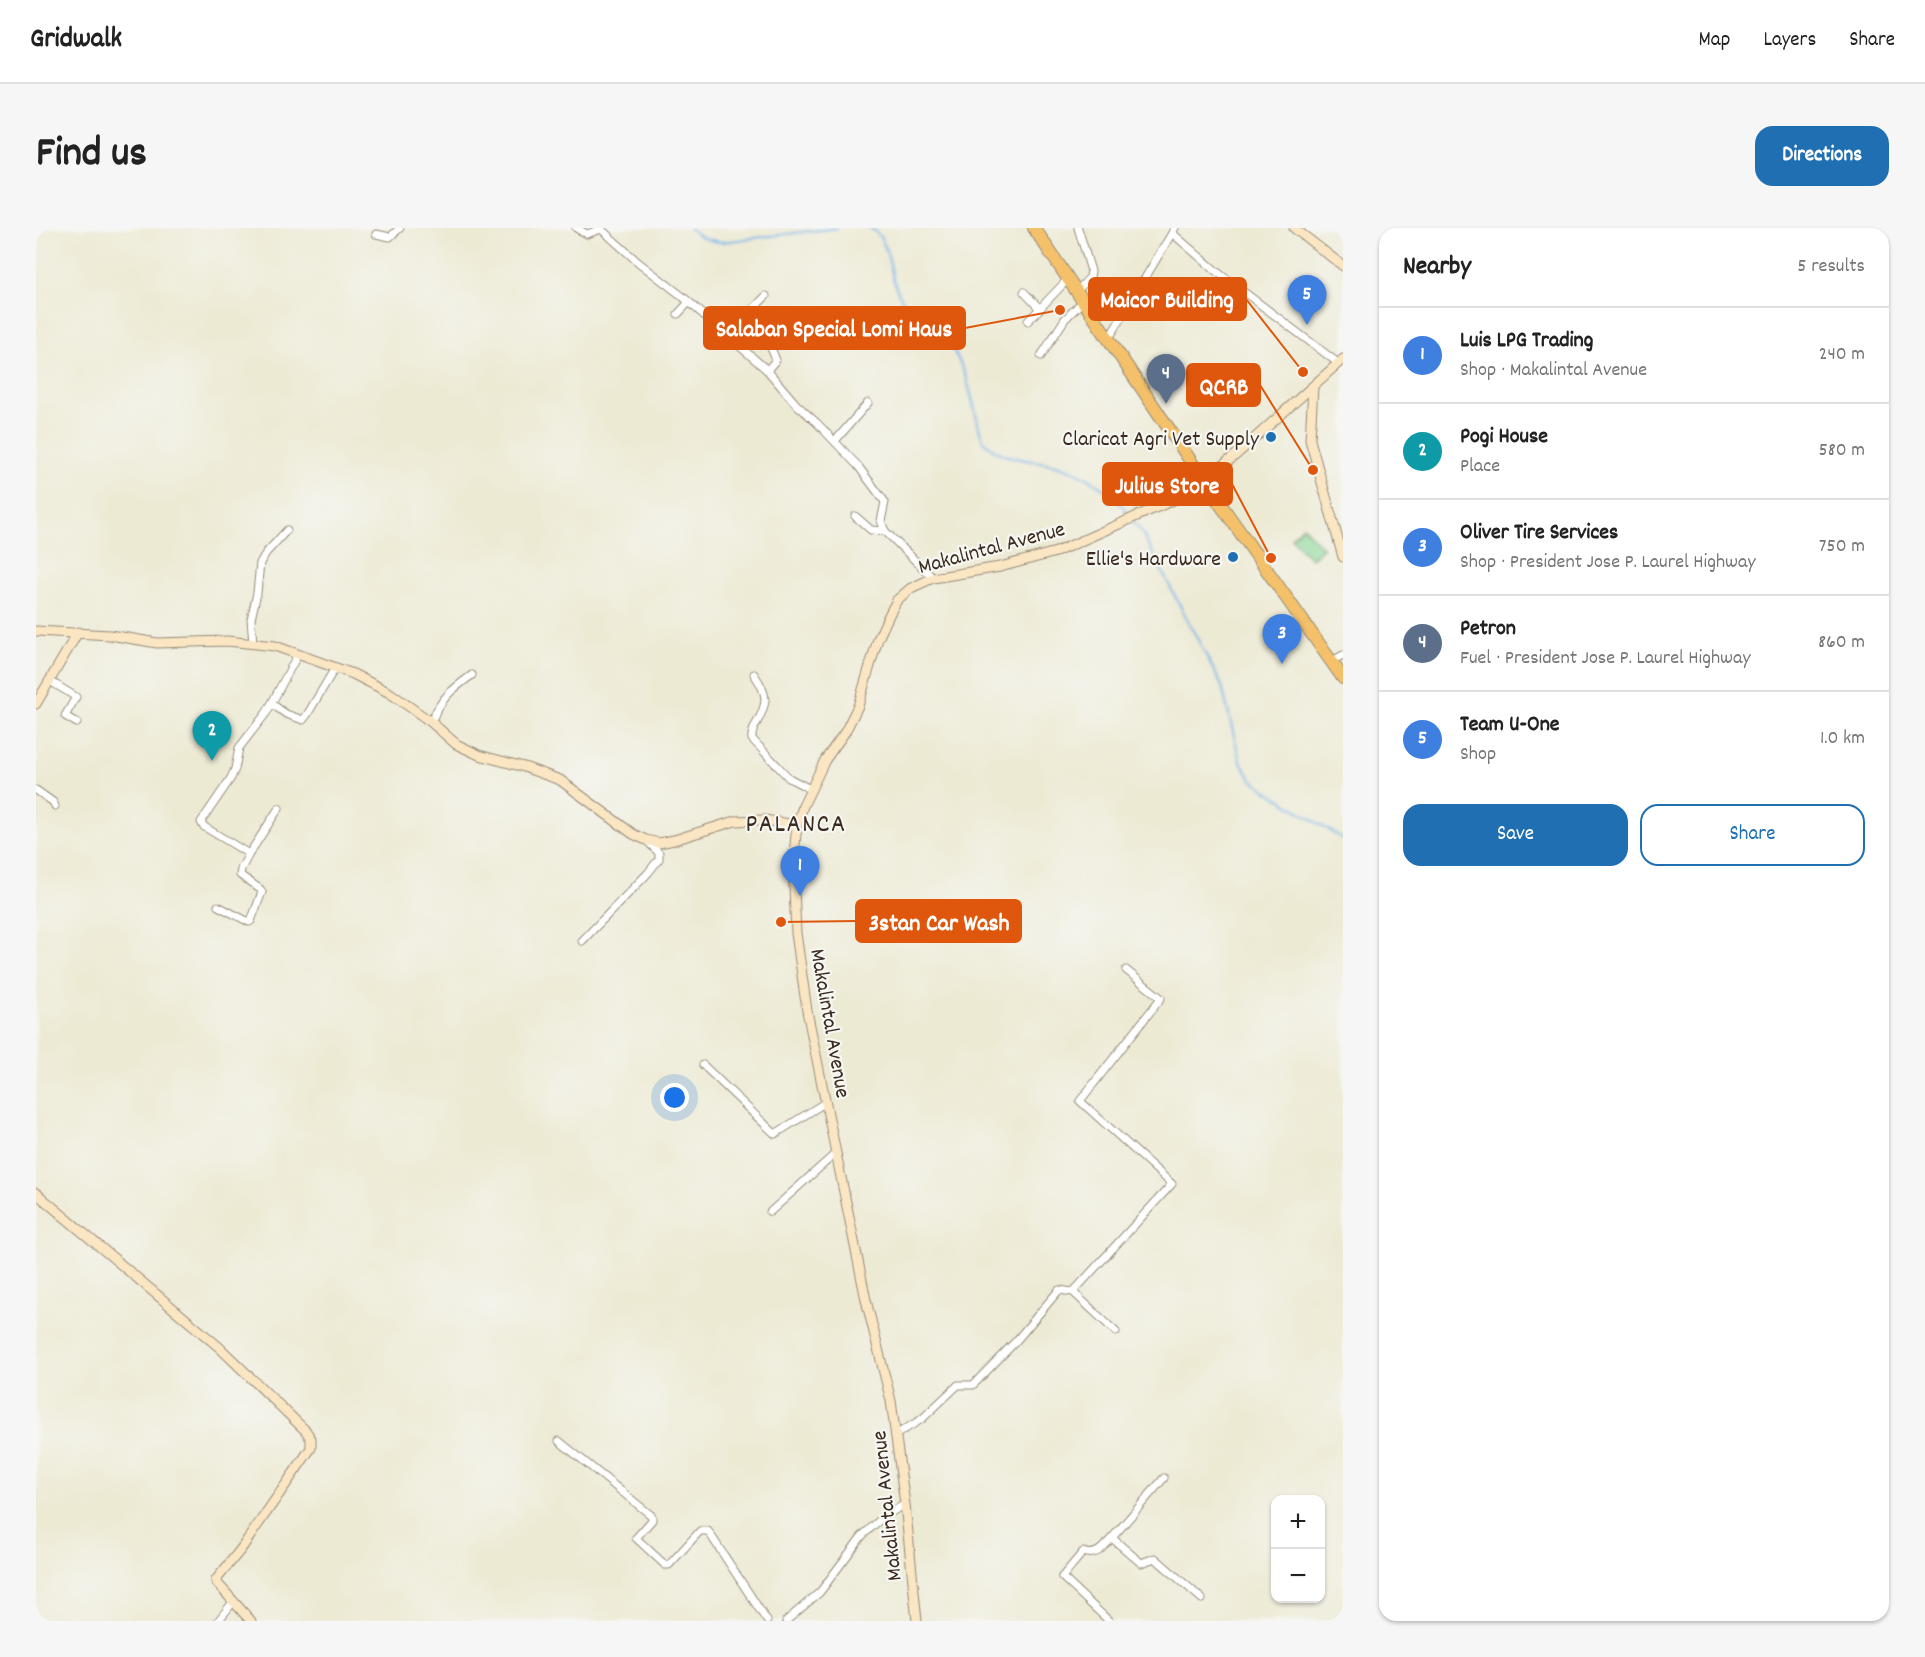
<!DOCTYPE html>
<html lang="en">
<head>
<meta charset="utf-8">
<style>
  :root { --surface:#fff; --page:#f6f6f6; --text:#222; --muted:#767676; --line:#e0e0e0; --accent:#1f6fb2 }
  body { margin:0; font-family:Dekko,sans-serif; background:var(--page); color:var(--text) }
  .controls { position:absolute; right:18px; bottom:18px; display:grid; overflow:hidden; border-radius:12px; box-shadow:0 2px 4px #0004 }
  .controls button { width:54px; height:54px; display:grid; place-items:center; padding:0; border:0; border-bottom:2px solid var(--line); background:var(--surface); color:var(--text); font:30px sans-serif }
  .you { position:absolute; left:639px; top:870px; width:21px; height:21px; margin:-15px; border:4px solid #fff; border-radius:50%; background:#1a73e8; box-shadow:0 0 0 9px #1a73e833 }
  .badge { display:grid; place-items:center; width:39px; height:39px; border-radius:50%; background:var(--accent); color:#fff; font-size:20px; font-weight:700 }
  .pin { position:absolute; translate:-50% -50px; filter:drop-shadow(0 2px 3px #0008) }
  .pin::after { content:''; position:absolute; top:32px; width:21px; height:18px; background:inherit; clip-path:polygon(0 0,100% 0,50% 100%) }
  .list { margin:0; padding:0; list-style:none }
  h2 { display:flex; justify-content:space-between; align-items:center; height:78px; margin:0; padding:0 24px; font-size:26px }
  h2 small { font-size:20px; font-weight:400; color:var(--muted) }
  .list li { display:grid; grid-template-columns:39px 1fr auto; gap:18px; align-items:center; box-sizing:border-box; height:96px; padding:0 24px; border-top:2px solid var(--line) }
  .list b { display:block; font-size:22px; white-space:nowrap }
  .list p { margin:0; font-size:20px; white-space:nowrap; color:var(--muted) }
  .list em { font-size:20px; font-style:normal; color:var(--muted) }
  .actions { display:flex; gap:12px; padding:18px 24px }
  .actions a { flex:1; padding:14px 0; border:2px solid var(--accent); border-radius:18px; text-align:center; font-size:21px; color:var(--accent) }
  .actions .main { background:var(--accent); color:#fff }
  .map { position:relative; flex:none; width:1307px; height:1393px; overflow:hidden; border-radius:18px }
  header { display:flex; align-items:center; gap:36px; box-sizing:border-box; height:84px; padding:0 30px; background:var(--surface); border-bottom:2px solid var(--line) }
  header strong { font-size:28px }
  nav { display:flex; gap:33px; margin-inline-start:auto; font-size:21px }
  .intro { display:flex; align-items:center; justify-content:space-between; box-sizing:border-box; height:144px; padding:0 36px }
  h1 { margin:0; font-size:42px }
  .button { padding:15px 27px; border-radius:18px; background:var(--accent); color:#fff; font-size:21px; font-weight:700 }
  main { display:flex; gap:36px; padding:0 36px }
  aside { flex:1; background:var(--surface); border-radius:18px; box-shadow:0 2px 4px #0004 }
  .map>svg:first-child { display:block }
</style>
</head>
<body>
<header>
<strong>Gridwalk</strong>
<nav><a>Map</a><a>Layers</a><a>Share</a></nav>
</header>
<div class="intro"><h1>Find us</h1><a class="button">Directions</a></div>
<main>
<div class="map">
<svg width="1307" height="1393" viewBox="0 0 1307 1393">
  <rect width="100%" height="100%" fill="#f6f6f2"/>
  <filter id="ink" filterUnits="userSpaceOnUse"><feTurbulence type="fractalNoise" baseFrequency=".0167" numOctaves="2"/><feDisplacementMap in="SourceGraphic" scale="12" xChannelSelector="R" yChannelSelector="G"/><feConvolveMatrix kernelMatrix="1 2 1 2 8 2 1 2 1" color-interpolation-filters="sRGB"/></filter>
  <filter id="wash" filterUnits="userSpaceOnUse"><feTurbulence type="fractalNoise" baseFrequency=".008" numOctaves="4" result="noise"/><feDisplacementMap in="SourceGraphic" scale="24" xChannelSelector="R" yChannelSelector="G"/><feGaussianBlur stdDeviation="1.35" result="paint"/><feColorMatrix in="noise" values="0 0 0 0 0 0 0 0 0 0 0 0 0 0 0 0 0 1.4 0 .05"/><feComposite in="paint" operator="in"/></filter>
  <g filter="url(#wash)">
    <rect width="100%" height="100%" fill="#edead4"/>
    <path fill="#85d493" stroke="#607f58" stroke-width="1.5" d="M1267,298L1287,320L1275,331L1255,310Z"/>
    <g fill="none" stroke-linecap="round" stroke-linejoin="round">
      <g stroke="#73b3e7" stroke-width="2">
        <path d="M654,0C663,10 672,12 685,14L801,0"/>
        <path d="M834,0C855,11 852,46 863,66C872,86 896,95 909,111C932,138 937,178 946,211C966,235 996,230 1023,238C1053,247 1076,263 1094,288"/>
        <path d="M1097,293L1105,303L1186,458L1204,533L1215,551L1230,562L1307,611"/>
      </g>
    </g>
  </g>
  <g filter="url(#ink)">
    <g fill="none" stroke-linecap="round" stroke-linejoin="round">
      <defs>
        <g id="street">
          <path d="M540,0L551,6L565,1L602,34L646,68L731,142L760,176L781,195L822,238L849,274L845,293L849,303L897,350"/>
          <path d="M1136,5L1180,43L1302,135"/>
          <path d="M340,6L354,9L364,0"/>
          <path d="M988,64L1004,81"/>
          <path d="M1040,64L1054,49L1055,43L1042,0"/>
          <path d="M642,86L653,74"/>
          <path d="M992,93L1031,52"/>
          <path d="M690,108L730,68"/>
          <path d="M1072,112L1139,0"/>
          <path d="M1005,128L1029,91L1046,74"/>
          <path d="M731,142L740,132L735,120"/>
          <path d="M799,213L832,175"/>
          <path d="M819,288L835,302L849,303"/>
          <path d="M217,415L215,391L221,365L224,335L230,325L251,302"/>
          <path d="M1296,433L1307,427"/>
          <path d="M718,446C733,468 732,475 719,498C717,503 715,506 716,511L753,550L774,561"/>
          <path d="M14,453L40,469L29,488L41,495"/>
          <path d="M236,476L250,486L267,492L271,487L299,440"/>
          <path d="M395,494C406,469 414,463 436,447"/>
          <path d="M0,562L17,574L19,578"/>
          <path d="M213,626L243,580"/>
          <path d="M182,678L213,694L215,693L226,664L224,661L204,647L205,641L213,626L167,598L165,594L195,550L199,541L203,520L231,484L262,426"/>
          <path d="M546,713L612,645L623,631V625L611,613"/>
          <path d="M667,837L739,906L790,874"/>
          <path d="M734,984L800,925"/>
          <path d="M1037,1064L1136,956L1044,873L1125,770L1090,742"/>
          <path d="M861,1206L886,1191L922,1157H937L980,1113L1023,1062L1037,1064L1080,1104"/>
          <path d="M523,1213L616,1288V1292L600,1310L629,1337H633L664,1303H672L731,1393"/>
          <path d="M1128,1250L1076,1310L1105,1335L1119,1330L1166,1371"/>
          <path d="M182,1393L197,1374"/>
          <path d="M750,1393L784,1364L826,1308L846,1290L869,1276"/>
          <path d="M1073,1393L1026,1349L1047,1324C1061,1329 1066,1320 1076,1310"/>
        </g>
        <g id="secondary">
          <path d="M1258,0L1307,38"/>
          <path d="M1277,159L1274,212L1307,329"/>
          <path d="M0,403L74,407L121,415L191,413L239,418L317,446L354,465L395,494L420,516L443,527L488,539L524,552L597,606L610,612L623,615L638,612L699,593L728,592L761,597"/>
          <path d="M0,476L42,404"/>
          <path d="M0,965L183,1119L270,1203L275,1211V1220L205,1321L180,1352L181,1355L215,1393"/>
          <path d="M881,1393L869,1276L855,1173L830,1072L771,783L760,705L757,637L761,597L767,578L789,532L809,504L822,478L842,411L853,387L861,372L875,360L897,350L964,339L1020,324L1142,270L1168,253L1201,226L1307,131"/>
        </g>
        <path id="highway" d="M998,0L1168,253L1307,450"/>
      </defs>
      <use href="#street" stroke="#948a79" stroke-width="9"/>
      <use href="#secondary" stroke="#948a79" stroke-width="11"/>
      <use href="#highway" stroke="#948a79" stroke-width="14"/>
      <use href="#street" stroke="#fff" stroke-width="7"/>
      <use href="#secondary" stroke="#fbe6c3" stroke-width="9"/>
      <use href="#highway" stroke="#f4c16a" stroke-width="12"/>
    </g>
  </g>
  <g fill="#1f6fb2" stroke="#f6f6f2" stroke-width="2">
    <circle cx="1235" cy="209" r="6"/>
    <circle cx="1197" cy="329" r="6"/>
  </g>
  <g text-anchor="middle" stroke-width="4.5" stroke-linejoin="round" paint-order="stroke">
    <g font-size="22" fill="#3b2a1e" stroke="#f6f6f2" text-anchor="end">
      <text x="1223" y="217">Claricat Agri Vet Supply</text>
      <text x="1185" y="337">Ellie's Hardware</text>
    </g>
    <g font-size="22" fill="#3b2a1e" stroke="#f6f6f2">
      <text transform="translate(955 318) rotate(-15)" y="8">Makalintal Avenue</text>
      <text transform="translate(796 795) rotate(80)" y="8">Makalintal Avenue</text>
      <text transform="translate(849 1278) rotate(-96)" y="8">Makalintal Avenue</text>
    </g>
    <g font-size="26" letter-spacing="1.5" fill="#3b2a1e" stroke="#f6f6f2">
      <text x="760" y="603">PALANCA</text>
    </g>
  </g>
  <path fill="none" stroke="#df570d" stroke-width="2" d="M1267 144L1210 71M1024 82L929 100M1277 242L1224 157M1235 330L1196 256M745 694L820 693"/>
  <g fill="#df570d" stroke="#f6f6f2" stroke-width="2">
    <circle cx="1267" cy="144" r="6"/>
    <circle cx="1024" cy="82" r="6"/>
    <circle cx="1277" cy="242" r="6"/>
    <circle cx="1235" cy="330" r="6"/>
    <circle cx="745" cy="694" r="6"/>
  </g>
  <g fill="#df570d" stroke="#df570d" stroke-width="2">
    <rect x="1053" y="50" width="157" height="42" rx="6"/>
    <rect x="668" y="79" width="261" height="42" rx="6"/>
    <rect x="1151" y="136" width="73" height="42" rx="6"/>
    <rect x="1067" y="235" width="129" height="42" rx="6"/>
    <rect x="820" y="672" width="165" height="42" rx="6"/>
  </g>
  <g font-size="24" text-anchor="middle" font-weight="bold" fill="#fff">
    <text x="1131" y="79">Maicor Building</text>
    <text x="798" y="108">Salaban Special Lomi Haus</text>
    <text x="1188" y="166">QCRB</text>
    <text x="1131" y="265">Julius Store</text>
    <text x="903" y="702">3stan Car Wash</text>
  </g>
</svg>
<div class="controls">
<button>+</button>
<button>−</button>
</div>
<div class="you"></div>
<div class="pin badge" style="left:764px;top:668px;background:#3f7fe0">1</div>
<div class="pin badge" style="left:176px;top:533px;background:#0f9aa8">2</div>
<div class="pin badge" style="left:1246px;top:436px;background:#3f7fe0">3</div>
<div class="pin badge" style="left:1130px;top:176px;background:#5c6f8a">4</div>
<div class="pin badge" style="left:1271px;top:97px;background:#3f7fe0">5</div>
</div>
<aside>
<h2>Nearby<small>5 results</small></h2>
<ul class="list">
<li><span class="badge" style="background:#3f7fe0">1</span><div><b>Luis LPG Trading</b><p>Shop · Makalintal Avenue</p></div><em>240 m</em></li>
<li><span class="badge" style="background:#0f9aa8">2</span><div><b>Pogi House</b><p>Place</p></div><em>580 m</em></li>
<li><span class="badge" style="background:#3f7fe0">3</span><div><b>Oliver Tire Services</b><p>Shop · President Jose P. Laurel Highway</p></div><em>750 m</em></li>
<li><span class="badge" style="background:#5c6f8a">4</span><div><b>Petron</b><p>Fuel · President Jose P. Laurel Highway</p></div><em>860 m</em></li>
<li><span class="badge" style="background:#3f7fe0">5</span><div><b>Team U-One</b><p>Shop</p></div><em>1.0 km</em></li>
</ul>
<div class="actions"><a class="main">Save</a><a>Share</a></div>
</aside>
</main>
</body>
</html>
